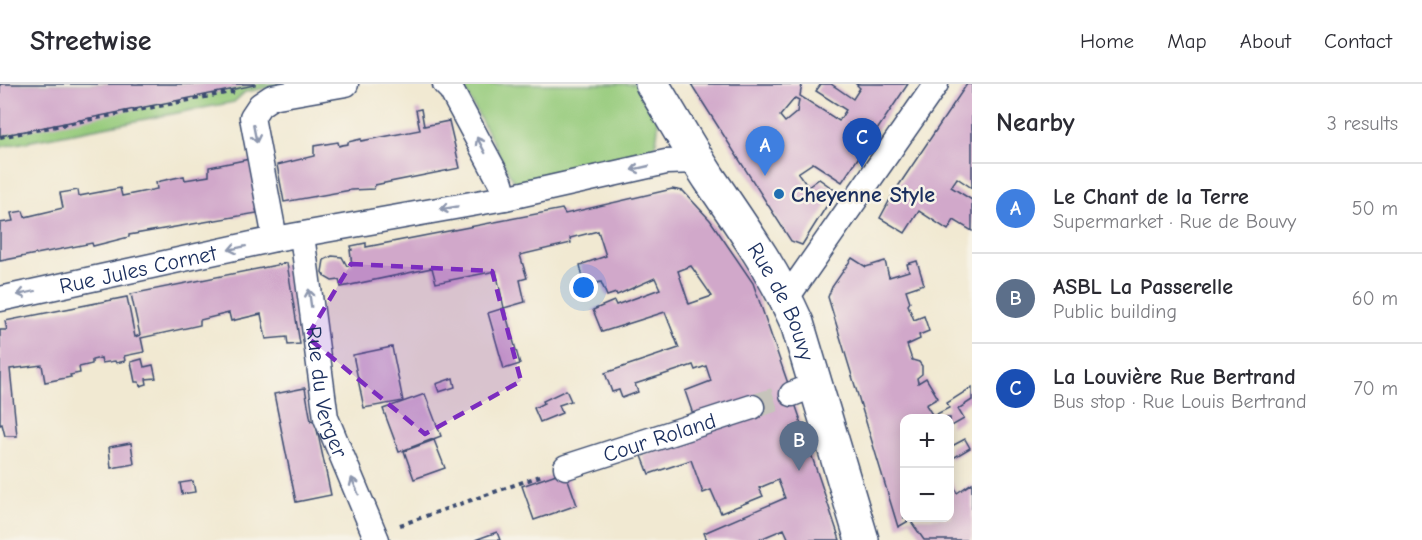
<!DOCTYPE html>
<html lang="en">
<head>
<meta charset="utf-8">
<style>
  :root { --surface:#fff; --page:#f7f7f7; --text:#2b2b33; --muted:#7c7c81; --line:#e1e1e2; --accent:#1f6fb2 }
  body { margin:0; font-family:"Comic Neue",sans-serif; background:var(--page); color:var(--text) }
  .controls { position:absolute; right:18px; bottom:18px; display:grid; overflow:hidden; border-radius:12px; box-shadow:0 3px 15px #0003 }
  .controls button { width:54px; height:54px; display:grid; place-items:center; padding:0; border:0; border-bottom:2px solid var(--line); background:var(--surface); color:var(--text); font:30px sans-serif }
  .you { position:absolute; left:584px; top:204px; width:21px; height:21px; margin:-15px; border:4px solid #fff; border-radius:50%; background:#1a73e8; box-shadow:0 0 0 9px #1a73e833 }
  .badge { display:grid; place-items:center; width:39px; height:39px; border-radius:50%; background:var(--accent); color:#fff; font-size:20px; font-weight:700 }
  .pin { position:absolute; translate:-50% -50px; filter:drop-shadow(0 2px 3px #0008) }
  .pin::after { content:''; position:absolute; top:32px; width:21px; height:18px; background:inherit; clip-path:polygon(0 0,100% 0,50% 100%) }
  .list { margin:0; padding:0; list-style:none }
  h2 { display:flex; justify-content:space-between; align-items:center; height:78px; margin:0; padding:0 24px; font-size:26px }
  h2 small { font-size:20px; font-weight:400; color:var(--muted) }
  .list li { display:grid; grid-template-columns:39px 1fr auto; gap:18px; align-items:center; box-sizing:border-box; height:90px; padding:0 24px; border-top:2px solid var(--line) }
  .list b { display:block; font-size:22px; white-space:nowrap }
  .list p { margin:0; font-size:20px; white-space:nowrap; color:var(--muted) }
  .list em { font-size:20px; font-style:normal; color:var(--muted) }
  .map { position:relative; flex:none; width:972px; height:456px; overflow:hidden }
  header { display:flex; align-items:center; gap:36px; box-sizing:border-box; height:84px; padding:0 30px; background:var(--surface); border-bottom:2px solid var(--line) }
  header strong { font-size:28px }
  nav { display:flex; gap:33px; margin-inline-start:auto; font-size:21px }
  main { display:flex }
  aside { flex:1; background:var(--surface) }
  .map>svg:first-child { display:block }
</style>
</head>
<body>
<header>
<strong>Streetwise</strong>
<nav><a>Home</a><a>Map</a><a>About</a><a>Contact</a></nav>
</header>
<main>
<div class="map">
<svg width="972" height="456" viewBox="0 0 972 456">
  <rect width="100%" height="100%" fill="#f7f3e8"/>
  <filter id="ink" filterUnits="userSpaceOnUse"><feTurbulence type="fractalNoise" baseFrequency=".0167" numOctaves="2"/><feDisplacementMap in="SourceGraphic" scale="12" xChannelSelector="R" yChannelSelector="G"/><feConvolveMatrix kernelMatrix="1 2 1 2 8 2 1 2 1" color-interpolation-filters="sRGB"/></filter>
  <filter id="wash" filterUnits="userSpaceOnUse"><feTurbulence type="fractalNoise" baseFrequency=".008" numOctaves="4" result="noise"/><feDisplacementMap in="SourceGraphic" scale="24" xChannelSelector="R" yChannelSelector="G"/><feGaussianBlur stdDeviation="1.35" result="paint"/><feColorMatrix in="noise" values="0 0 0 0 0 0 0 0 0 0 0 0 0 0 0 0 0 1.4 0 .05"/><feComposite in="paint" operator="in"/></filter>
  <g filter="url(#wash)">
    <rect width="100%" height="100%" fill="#f1e9d2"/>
    <g fill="#96cb7c" stroke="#587d6d" stroke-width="1.5">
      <path d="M0,0H287L245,8L234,18L0,63Z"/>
      <path d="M462,0H639C644,8 651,16 655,24C661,36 657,61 651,72L515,100Z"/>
    </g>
    <g id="blocks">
      <g fill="#d1a8ca" fill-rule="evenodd">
        <path d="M0,0H255V1L0,52Z"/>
        <path d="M691,0H802L800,12L839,37L846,26L816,7L821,0H831L853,15L860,4L856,0H908L842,98L813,79L798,89L808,103L819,95L836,107L802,161L791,157ZM795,14L799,16L797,28L785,38L780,32Z"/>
        <path d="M967,0H972V104L957,94L951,103L972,116V147L954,136L948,146L919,127L905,149L880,134L893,110Z"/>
        <path d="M421,25L424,42L449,37L460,84L375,101L374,105L351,106L284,118L277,81L314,72V62L338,58L339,62L342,61L348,60V58L361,55V57L420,46L416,26Z"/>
        <path d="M250,75L260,125L256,126L257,129L129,151V153L93,162L92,159L0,177V139L13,137L11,129L23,127L25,133L63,124L60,109L78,106L79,112L120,104L122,112L157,105L156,98L184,92L185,96L209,92V83Z"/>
        <path d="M672,105L683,107L710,136L753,199L800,334H799L840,456H789L784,445L758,456H707L704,449L785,414L778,396L759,404L763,412L721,429L711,406L703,409L691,376L649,390L642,372L661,363L695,336L685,307L711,297L706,282L695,286L693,281L635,300L638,308L622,314L619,306L612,308L605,289L679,264L665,228L602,248L593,226L614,217L616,221L660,205L655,194L617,211L616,209L607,212L601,198L585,202L580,181L606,172L598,147L570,154L571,159L520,171L527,194L520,196L525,218L504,224L520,280L504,285L488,229L504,224L496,187L436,199L432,184L341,203L339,196L332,197L325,193L322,188L324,176L332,172L342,173L347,182L352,181L350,166H352L351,162L366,159V163L562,125L565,130ZM691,182L712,212L689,220L678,187Z"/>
        <path d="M852,174L866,183L885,177L889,193L909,187L907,180L917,177L924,200L906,206L910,218L908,221L914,236L924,232L929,247L919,251L920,255L907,261L912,276L919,278L922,282V290L917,294L918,299L926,294L938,314L926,321L933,332L949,324L947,319L972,303V316L958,325L964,335L950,343V334H904V434H950V395L957,409L972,399V456H924L910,436L898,443L828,213L832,203Z"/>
        <path d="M287,179L300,260L288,261L287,253L266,255L261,230L231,237L229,229L200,236V241L141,254L144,268L124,272L125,277L116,279L115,277L102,279L101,274L92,276V280L79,283L80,289L70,291L71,293L45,298L42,281L10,285L17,352H5L2,340L0,341V246H7L5,237L127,213L135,253L140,251L131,210Z"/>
        <path d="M392,263L403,317L364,324L353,271Z"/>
        <path d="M142,275L144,283L153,281L156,294L146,295L147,300L140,302L139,298H135L131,278Z"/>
        <path d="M453,294L455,303L439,308L436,300Z"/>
        <path d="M305,304L311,337L315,336L331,411L296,418L274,310Z"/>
        <path d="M566,306L571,317L559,321L562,329L540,338L534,324L544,319L543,317Z"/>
        <path d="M425,310L441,352L399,368L383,325Z"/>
        <path d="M965,355L970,364L950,376V363Z"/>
        <path d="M434,356L445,384L414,395L404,367Z"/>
        <path d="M131,359L134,380L111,384L109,363Z"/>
        <path d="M565,387L577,421L534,436L522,402Z"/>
        <path d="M193,397L195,408L182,410L180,399Z"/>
        <path d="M497,448L500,456H475Z"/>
      </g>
    </g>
  </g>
  <g filter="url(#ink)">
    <use href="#blocks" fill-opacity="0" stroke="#3b4b6f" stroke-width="1.5"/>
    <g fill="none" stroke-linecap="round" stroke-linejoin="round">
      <path stroke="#c6c4bb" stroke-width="24" stroke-dasharray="24 12" stroke-linecap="butt" d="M752,323L792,310"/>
      <defs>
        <g id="street">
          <path d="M445,0L451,6L501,99L505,114"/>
          <path id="s1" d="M302,151L326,334L377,456"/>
          <path d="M275,155L252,33L260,21L272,13L346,0"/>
          <path id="s2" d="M0,215L275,155L505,114L666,78L698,77"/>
          <path d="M786,215L936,0"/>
          <path d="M792,310L815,301"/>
          <path id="s3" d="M566,383L752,323"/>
        </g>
        <g id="secondary">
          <path id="s4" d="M652,0C671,31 689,63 709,94C741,141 774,187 797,239L862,456"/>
        </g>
      </defs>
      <use href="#street" stroke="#3b4b6f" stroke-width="27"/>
      <use href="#secondary" stroke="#3b4b6f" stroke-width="36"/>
      <g stroke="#3b4b6f" stroke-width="4" stroke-dasharray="4.5 4.5" stroke-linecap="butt">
        <path d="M0,53L231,8L235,9"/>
        <path d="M400,441L543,391"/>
      </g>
      <use href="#street" stroke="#fff" stroke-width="24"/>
      <use href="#secondary" stroke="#fff" stroke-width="33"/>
    </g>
    <defs><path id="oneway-shaft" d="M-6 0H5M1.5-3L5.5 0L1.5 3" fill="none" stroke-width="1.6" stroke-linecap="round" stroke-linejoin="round" transform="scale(1.5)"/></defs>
    <g stroke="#8d97ae">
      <use href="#oneway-shaft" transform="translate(255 50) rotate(79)"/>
      <use href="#oneway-shaft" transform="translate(481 61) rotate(-118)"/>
      <use href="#oneway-shaft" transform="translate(640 84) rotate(167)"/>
      <use href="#oneway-shaft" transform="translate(449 124) rotate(170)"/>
      <use href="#oneway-shaft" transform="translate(237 164) rotate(168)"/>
      <use href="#oneway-shaft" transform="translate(26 209) rotate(168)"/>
      <use href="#oneway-shaft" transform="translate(310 214) rotate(-98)"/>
      <use href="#oneway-shaft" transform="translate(355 402) rotate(-113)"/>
    </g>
  </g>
  <path fill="#7b2cbf" fill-opacity="0.2" stroke="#7b2cbf" stroke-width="4.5" stroke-dasharray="12 8" stroke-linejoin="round" d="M351,180L492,187L521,297L425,350L307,253Z"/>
  <circle fill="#1f6fb2" stroke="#f7f3e8" stroke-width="2" cx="779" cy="110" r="6"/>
  <g text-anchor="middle" stroke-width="5" stroke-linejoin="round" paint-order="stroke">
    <g font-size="22" font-weight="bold" fill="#1b2f5e" stroke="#f7f3e8" text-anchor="start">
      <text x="791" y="118">Cheyenne Style</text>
    </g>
    <g font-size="22" fill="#1b2f5e" stroke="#f7f3e8">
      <text dy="8" stroke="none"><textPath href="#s2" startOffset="141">Rue Jules Cornet</textPath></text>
      <text dy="8" stroke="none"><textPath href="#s4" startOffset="254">Rue de Bouvy</textPath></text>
      <text dy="8" stroke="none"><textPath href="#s1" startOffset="159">Rue du Verger</textPath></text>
      <text dy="8" stroke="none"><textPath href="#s3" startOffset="98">Cour Roland</textPath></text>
    </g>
  </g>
</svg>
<div class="controls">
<button>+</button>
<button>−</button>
</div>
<div class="you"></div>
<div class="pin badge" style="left:765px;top:92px;background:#3f7fe0">A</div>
<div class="pin badge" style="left:799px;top:387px;background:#5c6f8a">B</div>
<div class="pin badge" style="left:862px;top:84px;background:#1a4fb4">C</div>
</div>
<aside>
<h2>Nearby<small>3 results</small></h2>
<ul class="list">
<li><span class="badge" style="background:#3f7fe0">A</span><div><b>Le Chant de la Terre</b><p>Supermarket · Rue de Bouvy</p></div><em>50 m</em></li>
<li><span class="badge" style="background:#5c6f8a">B</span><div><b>ASBL La Passerelle</b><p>Public building</p></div><em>60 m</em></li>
<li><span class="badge" style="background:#1a4fb4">C</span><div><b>La Louvière Rue Bertrand</b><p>Bus stop · Rue Louis Bertrand</p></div><em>70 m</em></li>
</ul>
</aside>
</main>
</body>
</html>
